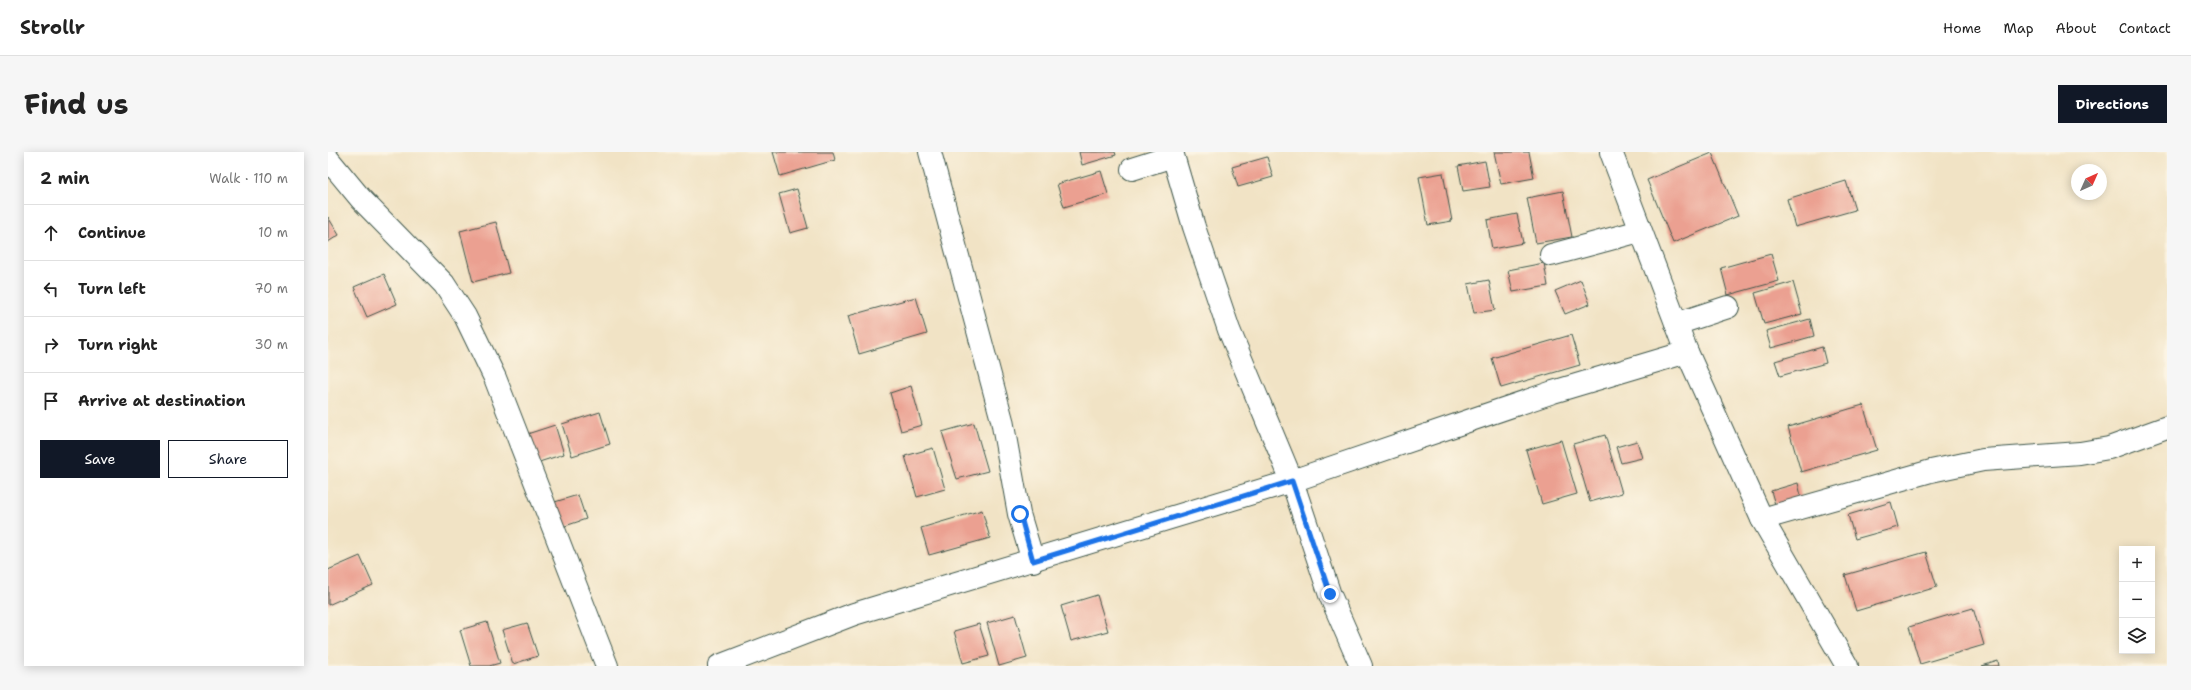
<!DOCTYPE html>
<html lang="en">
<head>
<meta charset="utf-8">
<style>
  :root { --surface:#fff; --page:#f6f6f6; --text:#222; --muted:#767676; --line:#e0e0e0; --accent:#111827 }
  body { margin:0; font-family:"Shantell Sans",sans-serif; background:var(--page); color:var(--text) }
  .controls { position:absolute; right:12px; bottom:12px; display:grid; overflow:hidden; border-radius:0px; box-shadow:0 2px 10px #0003 }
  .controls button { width:36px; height:36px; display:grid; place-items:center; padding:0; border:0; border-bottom:1px solid var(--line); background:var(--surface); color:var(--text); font:20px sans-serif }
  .compass { position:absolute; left:1743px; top:12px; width:36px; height:36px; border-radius:50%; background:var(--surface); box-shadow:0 2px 10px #0003; rotate:45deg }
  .stop { position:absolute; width:12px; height:12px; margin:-9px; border:3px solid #1a73e8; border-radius:50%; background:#fff }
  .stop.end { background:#1a73e8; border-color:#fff; box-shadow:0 1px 4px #0008 }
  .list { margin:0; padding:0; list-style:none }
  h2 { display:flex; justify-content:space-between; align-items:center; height:52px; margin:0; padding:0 16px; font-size:17px }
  h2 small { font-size:13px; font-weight:400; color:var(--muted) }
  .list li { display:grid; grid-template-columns:26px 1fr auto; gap:12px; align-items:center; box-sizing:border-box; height:56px; padding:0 16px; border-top:1px solid var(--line) }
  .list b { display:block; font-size:15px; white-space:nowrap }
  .list em { font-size:13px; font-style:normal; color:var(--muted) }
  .actions { display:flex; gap:8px; padding:12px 16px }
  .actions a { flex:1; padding:9px 0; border:1px solid var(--accent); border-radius:0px; text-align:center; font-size:14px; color:var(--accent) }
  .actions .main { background:var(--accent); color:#fff }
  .icon { flex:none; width:22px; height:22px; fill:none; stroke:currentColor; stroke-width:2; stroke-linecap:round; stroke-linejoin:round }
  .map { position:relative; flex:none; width:1839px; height:514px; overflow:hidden; border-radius:0px }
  header { display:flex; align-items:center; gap:24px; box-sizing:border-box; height:56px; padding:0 20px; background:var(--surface); border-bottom:1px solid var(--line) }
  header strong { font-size:19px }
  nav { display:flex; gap:22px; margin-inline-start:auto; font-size:14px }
  .intro { display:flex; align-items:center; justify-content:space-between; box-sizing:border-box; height:96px; padding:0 24px }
  h1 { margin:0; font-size:28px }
  .button { padding:10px 18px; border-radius:0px; background:var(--accent); color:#fff; font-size:14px; font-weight:700 }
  main { display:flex; gap:24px; padding:0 24px }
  aside { flex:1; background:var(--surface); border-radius:0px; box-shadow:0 2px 10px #0003 }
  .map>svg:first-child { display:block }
</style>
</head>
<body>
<header>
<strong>Strollr</strong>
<nav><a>Home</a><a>Map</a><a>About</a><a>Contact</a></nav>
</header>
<div class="intro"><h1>Find us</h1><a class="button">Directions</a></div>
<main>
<aside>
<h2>2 min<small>Walk · 110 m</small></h2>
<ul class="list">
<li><svg class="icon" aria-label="ahead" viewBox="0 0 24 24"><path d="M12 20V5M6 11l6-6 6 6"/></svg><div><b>Continue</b></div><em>10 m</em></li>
<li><svg class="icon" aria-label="left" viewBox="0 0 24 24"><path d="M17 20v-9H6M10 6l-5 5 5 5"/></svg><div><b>Turn left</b></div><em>70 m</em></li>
<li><svg class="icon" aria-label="right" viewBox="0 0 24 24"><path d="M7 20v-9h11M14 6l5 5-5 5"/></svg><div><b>Turn right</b></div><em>30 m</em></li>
<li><svg class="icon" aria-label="arrive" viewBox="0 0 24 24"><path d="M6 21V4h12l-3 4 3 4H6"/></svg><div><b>Arrive at destination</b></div></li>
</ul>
<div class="actions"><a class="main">Save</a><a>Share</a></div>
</aside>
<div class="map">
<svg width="1839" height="514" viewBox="0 0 1839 514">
  <rect width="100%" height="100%" fill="#fcf5e5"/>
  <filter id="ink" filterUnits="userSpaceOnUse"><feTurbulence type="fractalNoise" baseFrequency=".025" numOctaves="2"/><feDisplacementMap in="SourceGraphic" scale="8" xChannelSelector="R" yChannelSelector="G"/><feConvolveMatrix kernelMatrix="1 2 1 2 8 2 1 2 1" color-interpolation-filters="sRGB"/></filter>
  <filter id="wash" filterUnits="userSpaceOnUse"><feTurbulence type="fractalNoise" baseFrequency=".012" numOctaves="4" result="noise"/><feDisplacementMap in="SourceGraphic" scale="16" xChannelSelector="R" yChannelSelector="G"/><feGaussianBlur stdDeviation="0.9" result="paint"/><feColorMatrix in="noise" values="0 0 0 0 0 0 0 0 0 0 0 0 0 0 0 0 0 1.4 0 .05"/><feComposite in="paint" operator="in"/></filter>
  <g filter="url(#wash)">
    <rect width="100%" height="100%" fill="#f1e3c5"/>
    <g id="blocks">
      <g fill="#eba091">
        <path d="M445,0H505L507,8L452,24Z"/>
        <path d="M751,0H787L788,3L754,13Z"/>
        <path d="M1166,0H1201L1206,26L1173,32Z"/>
        <path d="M1384,1L1410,64L1345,91L1319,28Z"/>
        <path d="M939,5L945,25L910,35L904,15Z"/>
        <path d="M1157,9L1162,35L1135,39L1130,14Z"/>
        <path d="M773,19L780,42L736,55L729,32Z"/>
        <path d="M1115,21L1124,69L1100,73L1091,25Z"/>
        <path d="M1518,29L1527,58L1467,75L1459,47Z"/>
        <path d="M469,37L480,76L462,81L451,42Z"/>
        <path d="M1235,39L1244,85L1208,91L1199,46Z"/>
        <path d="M1189,62L1195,91L1164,97L1159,68Z"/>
        <path d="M0,65L11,83L0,90Z"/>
        <path d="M168,70L181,121L145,130L132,79Z"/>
        <path d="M1443,102L1451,129L1400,143L1393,116Z"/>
        <path d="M1216,111L1220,134L1185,140L1180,118Z"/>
        <path d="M56,122L69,152L39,165L26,135Z"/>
        <path d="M1161,128L1167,158L1146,161L1140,132Z"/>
        <path d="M1253,128L1262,152L1237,162L1227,139Z"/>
        <path d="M1465,130L1474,162L1436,172L1427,141Z"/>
        <path d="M588,145L599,182L531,202L520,164Z"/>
        <path d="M1482,167L1486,184L1443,196L1438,179Z"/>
        <path d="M1243,183L1252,213L1173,236L1164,206Z"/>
        <path d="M1494,195L1498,211L1452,224L1447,209Z"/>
        <path d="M583,234L594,273L573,279L562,241Z"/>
        <path d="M1535,253L1549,298L1473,320L1460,275Z"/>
        <path d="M272,260L282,292L244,304L234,272Z"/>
        <path d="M646,271L660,319L629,327L614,280Z"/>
        <path d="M227,273L236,302L202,313L193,284Z"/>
        <path d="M1277,283L1294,341L1262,350L1245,292Z"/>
        <path d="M1233,288L1249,342L1214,352L1198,298Z"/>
        <path d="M1309,289L1314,306L1293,311L1288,295Z"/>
        <path d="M605,296L617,337L589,345L577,304Z"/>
        <path d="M1470,331L1474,348L1448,356L1443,339Z"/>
        <path d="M250,343L258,367L228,377L220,352Z"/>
        <path d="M1563,350L1570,375L1527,387L1520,363Z"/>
        <path d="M654,358L662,386L601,403L593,376Z"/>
        <path d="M1598,400L1609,435L1528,459L1517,423Z"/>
        <path d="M32,404L45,433L0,453V418Z"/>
        <path d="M769,443L780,479L743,489L733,454Z"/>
        <path d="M1645,456L1656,493L1592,512L1581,475Z"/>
        <path d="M687,463L699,506L671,514L659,471Z"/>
        <path d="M159,470L172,511L161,514H143L132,478Z"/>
        <path d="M199,471L210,504L185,512L174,478Z"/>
        <path d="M651,472L661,504L635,511L626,479Z"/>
        <path d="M1670,509L1671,514H1654Z"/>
      </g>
    </g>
  </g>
  <g filter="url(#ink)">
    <use href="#blocks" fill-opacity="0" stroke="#3e564a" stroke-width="1"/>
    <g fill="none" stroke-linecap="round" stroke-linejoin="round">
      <defs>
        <g id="minor">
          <path d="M602,0L674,268L691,362L705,409"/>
          <path d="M844,0L866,75L901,178L964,329L1002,443L1033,514"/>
          <path d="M1283,0L1359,200L1434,367L1519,514"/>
          <path d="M0,7L33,47L116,132L137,164L167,226L279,514"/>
          <path d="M804,17L845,4"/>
          <path d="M1223,103L1312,79"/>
          <path d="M1348,172L1400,155"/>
          <path d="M1434,367L1603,319L1655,308L1752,301L1781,296L1839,275"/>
          <path d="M391,514L526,462L964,329L1225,240L1359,200"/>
        </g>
      </defs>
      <use href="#minor" stroke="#3e564a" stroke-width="24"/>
      <use href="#minor" stroke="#fff" stroke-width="22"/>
    </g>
  </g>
  <g fill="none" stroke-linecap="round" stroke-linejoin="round" filter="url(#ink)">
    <path stroke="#1a73e8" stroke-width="5" d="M692,362L705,409L964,329L1002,442"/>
  </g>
</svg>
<div class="controls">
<button>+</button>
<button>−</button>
<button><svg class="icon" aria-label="layers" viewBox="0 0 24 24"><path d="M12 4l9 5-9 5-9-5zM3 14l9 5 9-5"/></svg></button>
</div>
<svg class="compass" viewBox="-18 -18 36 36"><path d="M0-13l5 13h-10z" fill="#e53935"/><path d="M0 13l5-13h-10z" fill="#767676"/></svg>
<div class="stop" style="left:692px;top:362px"></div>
<div class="stop end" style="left:1002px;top:442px"></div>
</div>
</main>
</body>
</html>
